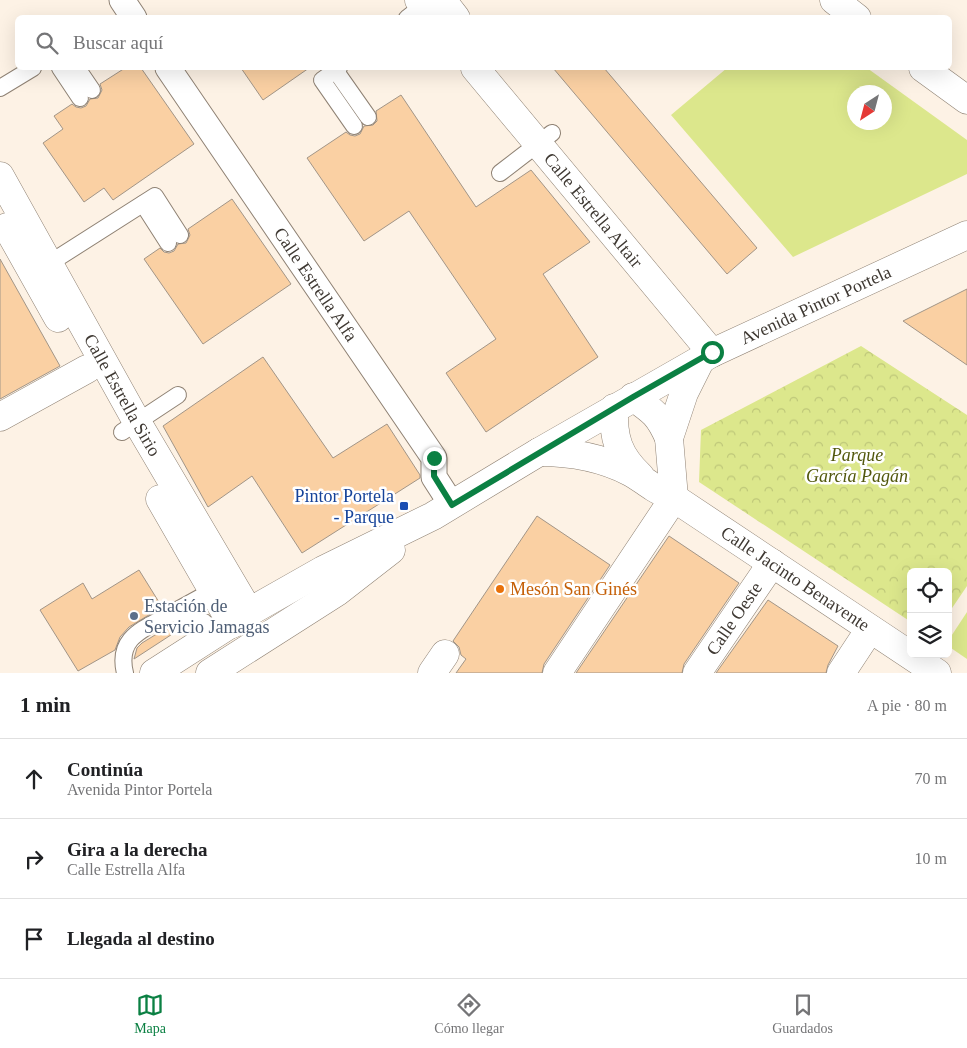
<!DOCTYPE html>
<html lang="es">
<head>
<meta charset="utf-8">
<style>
  :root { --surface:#fff; --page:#f6f6f6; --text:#202124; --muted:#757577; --line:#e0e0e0; --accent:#0b8043 }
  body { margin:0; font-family:Georgia,serif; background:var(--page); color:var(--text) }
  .controls { position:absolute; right:15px; bottom:15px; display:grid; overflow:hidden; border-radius:8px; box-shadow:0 5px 20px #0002 }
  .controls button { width:45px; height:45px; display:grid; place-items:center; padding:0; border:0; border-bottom:1px solid var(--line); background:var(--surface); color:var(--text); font:25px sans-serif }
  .compass { position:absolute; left:847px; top:85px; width:45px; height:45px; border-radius:50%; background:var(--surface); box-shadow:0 5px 20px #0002; rotate:216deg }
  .stop { position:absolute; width:15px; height:15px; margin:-11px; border:4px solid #0b8043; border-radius:50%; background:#fff }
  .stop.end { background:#0b8043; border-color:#fff; box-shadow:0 1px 5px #0008 }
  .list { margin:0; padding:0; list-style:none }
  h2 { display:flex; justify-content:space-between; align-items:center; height:65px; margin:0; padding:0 20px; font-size:21px }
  h2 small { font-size:16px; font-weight:400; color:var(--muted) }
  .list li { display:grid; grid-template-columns:32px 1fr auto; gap:15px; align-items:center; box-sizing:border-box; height:80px; padding:0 20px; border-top:1px solid var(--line) }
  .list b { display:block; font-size:19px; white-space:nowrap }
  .list p { margin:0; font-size:16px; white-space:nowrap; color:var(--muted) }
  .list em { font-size:16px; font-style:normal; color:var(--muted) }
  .icon { flex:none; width:28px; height:28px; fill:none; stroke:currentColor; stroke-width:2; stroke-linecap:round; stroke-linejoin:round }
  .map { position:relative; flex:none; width:967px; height:673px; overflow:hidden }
  .search { position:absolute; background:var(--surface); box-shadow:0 5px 20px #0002; left:15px; right:15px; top:15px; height:55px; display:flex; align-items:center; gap:12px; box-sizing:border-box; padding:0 18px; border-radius:8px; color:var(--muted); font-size:19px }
  .sheet { height:305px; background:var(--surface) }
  nav { display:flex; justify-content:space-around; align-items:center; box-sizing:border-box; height:70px; border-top:1px solid var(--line); background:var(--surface); font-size:14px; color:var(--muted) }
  nav a { display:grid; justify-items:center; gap:2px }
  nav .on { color:var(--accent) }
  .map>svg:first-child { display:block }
</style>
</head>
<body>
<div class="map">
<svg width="967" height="673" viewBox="0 0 967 673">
  <defs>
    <pattern id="park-crowns" width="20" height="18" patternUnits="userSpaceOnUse" patternTransform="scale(1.25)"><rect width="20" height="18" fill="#dce78c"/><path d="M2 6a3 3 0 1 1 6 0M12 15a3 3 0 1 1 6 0" fill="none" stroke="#bec779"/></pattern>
  </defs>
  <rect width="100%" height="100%" fill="#fdf2e5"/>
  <g fill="#dce78c" fill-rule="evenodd">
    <path d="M727,68H867L967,140V174L793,257L671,115ZM884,92V122H854V92Z"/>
    <path d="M967,612V659L948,646V641Z"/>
  </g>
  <path fill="url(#park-crowns)" d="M861,346L967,415V586L948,614V572H911V622L699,482L701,430Z"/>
  <g fill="#fad0a3" stroke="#a29587">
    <path d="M125,68H141L194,144L113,200L104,188L84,202L43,143L63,129L54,116L72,104L76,107L81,108L86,106L90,99L98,98L102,90L100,84Z"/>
    <path d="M241,68H309L263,100Z"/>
    <path d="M553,68H604L757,248L727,274Z"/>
    <path d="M401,95L476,207L531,170L590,242L543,274L598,357L486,432L446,373L496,339L409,211L364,241L307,158L346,132L350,135L355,136L360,134L364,126L373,125L377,121L376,111Z"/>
    <path d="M232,199L291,284L203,344L144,259L160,248L164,252L169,253L174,251L178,244L186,243L190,235L188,229Z"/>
    <path d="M0,259L60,366L0,399Z"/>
    <path d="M967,289V365L903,321Z"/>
    <path d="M263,357L333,458L387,424L420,475V478L302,553L252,476L208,507L163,426Z"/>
    <path d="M537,516L610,565L544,664L542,673H456L466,659L461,655L459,647L453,641Z"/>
    <path d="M669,536L739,583L684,664L682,673H576Z"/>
    <path d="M139,570L162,607L129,627L120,637L115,650L78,671L40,610L83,583L92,599Z"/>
    <path d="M768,600L838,646L828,665L826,673H716Z"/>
    <path d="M173,624L177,631L134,659L137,648L142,643Z"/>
  </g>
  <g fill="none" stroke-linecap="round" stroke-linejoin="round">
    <defs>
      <g id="service">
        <path d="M407,18L429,1"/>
        <path d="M60,68L80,98"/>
        <path d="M77,68L92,90"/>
        <path d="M339,68L322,80L354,126"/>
        <path d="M335,70L368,117"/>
        <path d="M0,88L33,68"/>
        <path d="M500,173L552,133"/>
        <path d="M143,204L168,243"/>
        <path d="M42,268L155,196L180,235"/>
        <path d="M122,432L178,395"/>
        <path d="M172,613L212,591"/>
        <path d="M125,673C116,636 145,629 172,613L204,622L214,635"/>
      </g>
      <g id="pedestrian">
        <path d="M122,0L134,18"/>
        <path id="s1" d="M168,68L434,458V477L452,505"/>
      </g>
      <g id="minor">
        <path d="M419,0L434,18"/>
        <path d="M442,0L456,18"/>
        <path d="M834,0L857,18"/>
        <path id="s2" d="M475,68L712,353"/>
        <path d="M923,68L967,100"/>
        <path id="s3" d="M0,176L137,422L249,612"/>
        <path d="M7,227L58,318"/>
        <path d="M633,397C653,411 659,415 669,438"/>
        <path d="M614,408C613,438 618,455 640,476"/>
        <path d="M0,417L87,369"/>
        <path id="s4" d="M539,452C571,452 601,457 630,472C638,476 645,482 653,487C659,491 667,494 674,498L937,673"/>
        <path d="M674,498L669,438L684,393L701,359"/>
        <path d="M160,499L232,624"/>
        <path d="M432,673L445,654"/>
        <path d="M557,673L674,498"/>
        <path id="s5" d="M697,673L772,563"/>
        <path d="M841,673L870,629"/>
      </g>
      <g id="primary">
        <path id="s6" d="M154,673L249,612L323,570L433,516L539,452L712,353L967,235"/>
        <path d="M210,673L337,592L391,550"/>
      </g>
    </defs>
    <use href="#service" stroke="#8f8274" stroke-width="18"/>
    <use href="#pedestrian" stroke="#8f8274" stroke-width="27"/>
    <use href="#minor" stroke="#8f8274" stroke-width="29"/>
    <use href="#primary" stroke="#8f8274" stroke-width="29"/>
    <use href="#service" stroke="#fff" stroke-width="16"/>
    <use href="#pedestrian" stroke="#fff" stroke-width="25"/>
    <use href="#minor" stroke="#fff" stroke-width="28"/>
    <use href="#primary" stroke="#fff" stroke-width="28"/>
  </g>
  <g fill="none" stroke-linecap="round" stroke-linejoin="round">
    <path stroke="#0b8043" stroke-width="6" d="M434,458V476L452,505L633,397L712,352"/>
  </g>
  <rect fill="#1a4fb4" stroke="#fff" stroke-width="2" x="399" y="501" width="10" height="10" rx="2.5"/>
  <circle fill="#e8710a" stroke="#fff" stroke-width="2" cx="500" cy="589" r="5"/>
  <circle fill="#5c6f8a" stroke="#fff" stroke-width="2" cx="134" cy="616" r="5"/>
  <g text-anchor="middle" stroke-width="5" stroke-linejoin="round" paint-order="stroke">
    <g font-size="18" fill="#3f3933" stroke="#fff">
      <text dy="6" stroke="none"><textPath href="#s2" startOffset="185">Calle Estrella Altair</textPath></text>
      <text dy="6" stroke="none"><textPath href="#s1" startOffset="262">Calle Estrella Alfa</textPath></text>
      <text dy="6" stroke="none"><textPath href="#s6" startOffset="758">Avenida Pintor Portela</textPath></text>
      <text dy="6" stroke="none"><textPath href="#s3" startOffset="251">Calle Estrella Sirio</textPath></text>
      <text dy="6" stroke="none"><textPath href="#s4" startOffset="291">Calle Jacinto Benavente</textPath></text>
      <text dy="6" stroke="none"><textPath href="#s5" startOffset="66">Calle Oeste</textPath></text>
    </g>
    <g font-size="18" font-style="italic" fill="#52580d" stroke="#fff">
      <text x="857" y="461">Parque<tspan x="857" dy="21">García Pagán</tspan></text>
    </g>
    <g font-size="18" fill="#164399" stroke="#fff" text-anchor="end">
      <text x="394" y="502">Pintor Portela<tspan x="394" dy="21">- Parque</tspan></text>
    </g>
    <g font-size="18" fill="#c56008" stroke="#fff" text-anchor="start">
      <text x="510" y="595">Mesón San Ginés</text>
    </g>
    <g font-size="18" fill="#4e5e75" stroke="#fff" text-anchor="start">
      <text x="144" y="612">Estación de<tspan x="144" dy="21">Servicio Jamagas</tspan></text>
    </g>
  </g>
</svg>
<div class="controls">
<button><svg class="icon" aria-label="locate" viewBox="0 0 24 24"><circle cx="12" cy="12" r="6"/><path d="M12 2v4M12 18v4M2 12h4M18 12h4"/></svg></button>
<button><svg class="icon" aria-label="layers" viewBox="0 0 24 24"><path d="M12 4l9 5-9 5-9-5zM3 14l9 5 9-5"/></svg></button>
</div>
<svg class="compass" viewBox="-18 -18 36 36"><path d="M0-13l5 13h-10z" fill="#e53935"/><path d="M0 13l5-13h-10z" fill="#757577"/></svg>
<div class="stop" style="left:712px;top:352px"></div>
<div class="stop end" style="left:434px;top:458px"></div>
<div class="search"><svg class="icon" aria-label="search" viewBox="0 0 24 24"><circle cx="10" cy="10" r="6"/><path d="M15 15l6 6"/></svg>Buscar aquí</div>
</div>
<section class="sheet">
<h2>1 min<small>A pie · 80 m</small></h2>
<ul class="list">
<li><svg class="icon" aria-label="ahead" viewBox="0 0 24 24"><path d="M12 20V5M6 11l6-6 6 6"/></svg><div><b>Continúa</b><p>Avenida Pintor Portela</p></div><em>70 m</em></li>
<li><svg class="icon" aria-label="right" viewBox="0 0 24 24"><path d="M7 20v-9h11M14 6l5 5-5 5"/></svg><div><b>Gira a la derecha</b><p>Calle Estrella Alfa</p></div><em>10 m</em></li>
<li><svg class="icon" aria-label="arrive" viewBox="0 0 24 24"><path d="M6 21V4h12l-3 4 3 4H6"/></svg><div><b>Llegada al destino</b></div></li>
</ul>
</section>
<nav>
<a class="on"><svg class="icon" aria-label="map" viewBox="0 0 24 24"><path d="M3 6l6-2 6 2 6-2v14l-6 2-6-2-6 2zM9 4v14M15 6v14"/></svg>Mapa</a>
<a><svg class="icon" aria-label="directions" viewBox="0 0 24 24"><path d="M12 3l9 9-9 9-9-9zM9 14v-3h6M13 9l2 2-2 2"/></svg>Cómo llegar</a>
<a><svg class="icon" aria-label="saved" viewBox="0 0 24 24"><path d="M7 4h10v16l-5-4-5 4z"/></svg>Guardados</a>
</nav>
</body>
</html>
